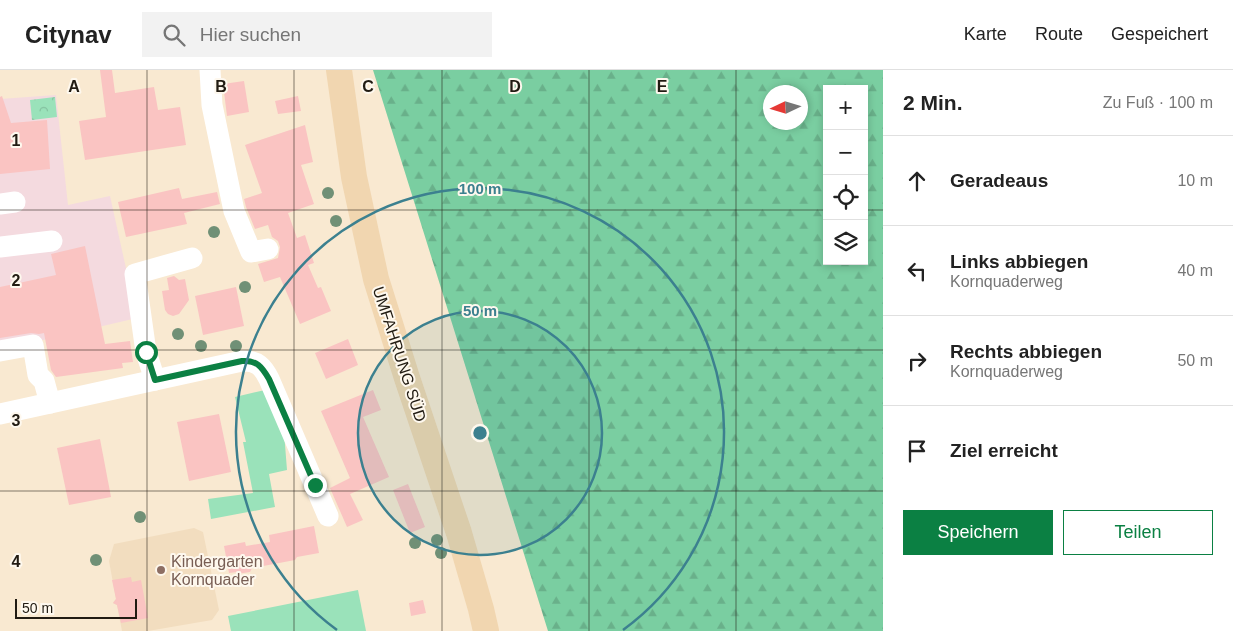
<!DOCTYPE html>
<html lang="de">
<head>
<meta charset="utf-8">
<style>
  :root { --surface:#fff; --page:#f2f2f2; --text:#222; --muted:#767676; --line:#e0e0e0; --accent:#0b8043 }
  body { margin:0; font-family:Arial,sans-serif; background:var(--page); color:var(--text) }
  .controls { position:absolute; right:15px; top:15px; display:grid; overflow:hidden; border-radius:0px; box-shadow:0 2px 8px #0003 }
  .controls button { width:45px; height:45px; display:grid; place-items:center; padding:0; border:0; border-bottom:1px solid var(--line); background:var(--surface); color:var(--text); font:25px sans-serif }
  .compass { position:absolute; left:763px; top:15px; width:45px; height:45px; border-radius:50%; background:var(--surface); box-shadow:0 2px 8px #0003; rotate:266deg }
  .scale { position:absolute; left:15px; bottom:12px; width:122px; box-sizing:border-box; padding-left:5px; border:2px solid #211b12; border-top:0; font-size:14px; line-height:18px; white-space:nowrap; color:#211b12; -webkit-text-stroke:4px #fef8ee; paint-order:stroke }
  .stop { position:absolute; width:15px; height:15px; margin:-11px; border:4px solid #0b8043; border-radius:50%; background:#fff }
  .stop.end { background:#0b8043; border-color:#fff; box-shadow:0 1px 5px #0008 }
  .list { margin:0; padding:0; list-style:none }
  h2 { display:flex; justify-content:space-between; align-items:center; height:65px; margin:0; padding:0 20px; font-size:21px }
  h2 small { font-size:16px; font-weight:400; color:var(--muted) }
  .list li { display:grid; grid-template-columns:32px 1fr auto; gap:15px; align-items:center; box-sizing:border-box; height:90px; padding:0 20px; border-top:1px solid var(--line) }
  .list b { display:block; font-size:19px; white-space:nowrap }
  .list p { margin:0; font-size:16px; white-space:nowrap; color:var(--muted) }
  .list em { font-size:16px; font-style:normal; color:var(--muted) }
  .actions { display:flex; gap:10px; padding:15px 20px }
  .actions a { flex:1; padding:11px 0; border:1px solid var(--accent); border-radius:0px; text-align:center; font-size:18px; color:var(--accent) }
  .actions .main { background:var(--accent); color:#fff }
  .icon { flex:none; width:28px; height:28px; fill:none; stroke:currentColor; stroke-width:2; stroke-linecap:round; stroke-linejoin:round }
  .map { position:relative; flex:none; width:883px; height:561px; overflow:hidden }
  header { display:flex; align-items:center; gap:30px; box-sizing:border-box; height:70px; padding:0 25px; background:var(--surface); border-bottom:1px solid var(--line) }
  header strong { font-size:24px }
  nav { display:flex; gap:28px; margin-inline-start:auto; font-size:18px }
  .search { width:350px; height:45px; background:var(--page); display:flex; align-items:center; gap:12px; box-sizing:border-box; padding:0 18px; border-radius:0px; color:var(--muted); font-size:19px }
  main { display:flex }
  aside { flex:1; background:var(--surface) }
  .map>svg:first-child { display:block }
</style>
</head>
<body>
<header>
<strong>Citynav</strong>
<div class="search"><svg class="icon" aria-label="search" viewBox="0 0 24 24"><circle cx="10" cy="10" r="6"/><path d="M15 15l6 6"/></svg>Hier suchen</div>
<nav><a>Karte</a><a>Route</a><a>Gespeichert</a></nav>
</header>
<main>
<div class="map">
<svg width="883" height="561" viewBox="0 0 883 561">
  <defs>
    <pattern id="forest-firs" width="22" height="20" patternUnits="userSpaceOnUse" patternTransform="scale(1.25)"><rect width="22" height="20" fill="#7acea1"/><path d="M5 1l3.5 6h-7zM16 11l3.5 6h-7z" fill="#69b08a"/></pattern>
    <pattern id="park-crowns" width="20" height="18" patternUnits="userSpaceOnUse" patternTransform="scale(1.25)"><rect width="20" height="18" fill="#9ae2ba"/><path d="M2 6a3 3 0 1 1 6 0M12 15a3 3 0 1 1 6 0" fill="none" stroke="#84c19f"/></pattern>
  </defs>
  <rect width="100%" height="100%" fill="#f9e9d1"/>
  <path fill="#f4dadf" d="M56,25L68,135L110,126L137,248L0,280V29Z"/>
  <path fill="#f2ddbf" d="M194,458L203,462L219,540L212,550L148,561H122L117,535L113,533L116,529L109,491L114,474Z"/>
  <path fill="url(#forest-firs)" fill-rule="evenodd" d="M373,0H883V561H548ZM827,19H864V191H827ZM770,22H800V52H770Z"/>
  <path fill="url(#park-crowns)" d="M55,27L57,47L32,50L30,30Z"/>
  <g fill="#9ae2ba">
    <path d="M265,320L284,362L287,400L269,404L275,437L211,449L208,429L253,423L243,372H246L235,327Z"/>
    <path d="M358,520L366,561H231L228,546Z"/>
  </g>
  <g fill="#fac4c2">
    <path d="M100,0H112L115,23L154,17L158,40L180,37L186,75L85,90L79,51L106,47Z"/>
    <path d="M244,11L249,42L227,46L223,14Z"/>
    <path d="M2,26L11,53L47,50L50,99L0,104V27Z"/>
    <path d="M298,26L301,41L278,44L275,31Z"/>
    <path d="M305,55L313,92L301,95L314,134L288,143L297,168L305,165L314,193L308,195L318,218L321,217L331,241L300,254L280,207L264,212L258,194L278,188L280,177L278,171L272,167L268,155L255,159L246,137L244,129L262,123L245,75Z"/>
    <path d="M179,118L182,129L217,122L220,134L184,143L187,154L126,167L118,132Z"/>
    <path d="M85,176L105,274L130,271L133,292L122,293L123,298L56,307L51,300L44,263L39,264L31,263L0,268V217L56,205L51,184Z"/>
    <path d="M174,206L179,210L185,209L189,230L179,244L173,246L168,244L165,240L162,221L169,220L167,208Z"/>
    <path d="M236,217L244,256L203,265L195,226Z"/>
    <path d="M348,269L358,295L326,309L315,283Z"/>
    <path d="M373,320L381,340L363,347L389,407L350,424L363,450L347,457L330,418L350,408L321,341Z"/>
    <path d="M219,344L231,402L189,411L177,352Z"/>
    <path d="M100,369L111,427L69,435L57,378Z"/>
    <path d="M408,414L425,457L410,463L393,420Z"/>
    <path d="M314,456L319,483L297,487L295,490L252,498L250,502L237,504V502L229,503L224,476L245,472L246,476L270,472L269,465Z"/>
    <path d="M131,507L132,512L141,510L148,548L121,553L117,535L113,533L116,529L112,510Z"/>
    <path d="M423,530L426,543L411,546L409,533Z"/>
  </g>
  <g fill="none" stroke-linecap="round" stroke-linejoin="round">
    <g stroke="#fff" stroke-width="21">
      <path d="M210,0L212,35L234,141L251,182L268,179"/>
      <path d="M0,134L15,132"/>
      <path d="M0,177L52,171"/>
      <path d="M0,281L33,275L38,305L44,311L50,333"/>
      <path d="M155,310L146,282L135,204L192,188"/>
      <path d="M0,344L242,291C257,290 263,297 269,309L328,446"/>
    </g>
    <path stroke="#f1d6b0" stroke-width="26" d="M339,0L354,107L376,209L407,308L459,463L481,539L486,561"/>
  </g>
  <g fill="#709076">
    <circle cx="328" cy="123" r="6"/>
    <circle cx="336" cy="151" r="6"/>
    <circle cx="214" cy="162" r="6"/>
    <circle cx="245" cy="217" r="6"/>
    <circle cx="178" cy="264" r="6"/>
    <circle cx="201" cy="276" r="6"/>
    <circle cx="236" cy="276" r="6"/>
    <circle cx="140" cy="447" r="6"/>
    <circle cx="437" cy="470" r="6"/>
    <circle cx="415" cy="473" r="6"/>
    <circle cx="441" cy="483" r="6"/>
    <circle cx="96" cy="490" r="6"/>
  </g>
  <g fill="none" stroke-linecap="round" stroke-linejoin="round">
    <path stroke="#0b8043" stroke-width="6" d="M146,282L155,310L242,291C257,290 262,297 269,309L315,415"/>
  </g>
  <path fill="none" stroke="#211b12" stroke-width="1" stroke-opacity="0.55" d="M147,0V561M294,0V561M442,0V561M589,0V561M736,0V561M0,140H827M864,140H883M0,280H883M0,421H883"/>
  <circle cx="480" cy="363" r="122" fill="#3c808f" fill-opacity=".12"/>
  <g fill="none" stroke="#3c808f" stroke-width="2.5">
    <circle cx="480" cy="363" r="122"/>
    <path d="M337 560A244 244 0 1 1 623 560"/>
  </g>
  <circle fill="#8d6e63" stroke="#fef8ee" stroke-width="2" cx="161" cy="500" r="5"/>
  <g text-anchor="middle" stroke-width="4" stroke-linejoin="round" paint-order="stroke">
    <g font-size="16" fill="#211b12" stroke="#fef8ee">
      <text transform="translate(400 284) rotate(72)" y="6">UMFAHRUNG SÜD</text>
    </g>
    <g font-size="16" fill="#785e54" stroke="#fef8ee" text-anchor="start">
      <text x="171" y="497">Kindergarten<tspan x="171" dy="18">Kornquader</tspan></text>
    </g>
  </g>
  <g font-size="16" text-anchor="middle" font-weight="bold" fill="#211b12" stroke="#fef8ee" stroke-width="4" stroke-linejoin="round" paint-order="stroke">
    <text x="74" y="22">A</text>
    <text x="221" y="22">B</text>
    <text x="368" y="22">C</text>
    <text x="515" y="22">D</text>
    <text x="662" y="22">E</text>
    <text x="16" y="76">1</text>
    <text x="16" y="216">2</text>
    <text x="16" y="356">3</text>
    <text x="16" y="497">4</text>
  </g>
  <circle cx="480" cy="363" r="8" fill="#3c808f" stroke="#fef8ee" stroke-width="2.5"/>
  <g font-size="15" text-anchor="middle" font-weight="bold" fill="#3c808f" stroke="#fef8ee" stroke-width="4" stroke-linejoin="round" paint-order="stroke">
    <text x="480" y="124">100 m</text>
    <text x="480" y="246">50 m</text>
  </g>
</svg>
<div class="controls">
<button>+</button>
<button>−</button>
<button><svg class="icon" aria-label="locate" viewBox="0 0 24 24"><circle cx="12" cy="12" r="6"/><path d="M12 2v4M12 18v4M2 12h4M18 12h4"/></svg></button>
<button><svg class="icon" aria-label="layers" viewBox="0 0 24 24"><path d="M12 4l9 5-9 5-9-5zM3 14l9 5 9-5"/></svg></button>
</div>
<svg class="compass" viewBox="-18 -18 36 36"><path d="M0-13l5 13h-10z" fill="#e53935"/><path d="M0 13l5-13h-10z" fill="#767676"/></svg>
<div class="scale">50 m</div>
<div class="stop" style="left:146px;top:282px"></div>
<div class="stop end" style="left:315px;top:415px"></div>
</div>
<aside>
<h2>2 Min.<small>Zu Fuß · 100 m</small></h2>
<ul class="list">
<li><svg class="icon" aria-label="ahead" viewBox="0 0 24 24"><path d="M12 20V5M6 11l6-6 6 6"/></svg><div><b>Geradeaus</b></div><em>10 m</em></li>
<li><svg class="icon" aria-label="left" viewBox="0 0 24 24"><path d="M17 20v-9H6M10 6l-5 5 5 5"/></svg><div><b>Links abbiegen</b><p>Kornquaderweg</p></div><em>40 m</em></li>
<li><svg class="icon" aria-label="right" viewBox="0 0 24 24"><path d="M7 20v-9h11M14 6l5 5-5 5"/></svg><div><b>Rechts abbiegen</b><p>Kornquaderweg</p></div><em>50 m</em></li>
<li><svg class="icon" aria-label="arrive" viewBox="0 0 24 24"><path d="M6 21V4h12l-3 4 3 4H6"/></svg><div><b>Ziel erreicht</b></div></li>
</ul>
<div class="actions"><a class="main">Speichern</a><a>Teilen</a></div>
</aside>
</main>
</body>
</html>
